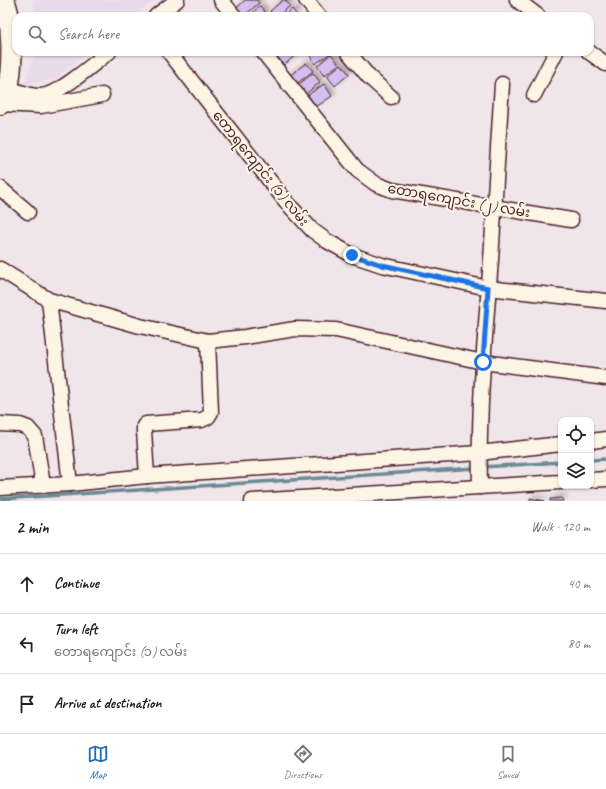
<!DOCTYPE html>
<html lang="en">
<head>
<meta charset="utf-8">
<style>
  :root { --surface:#fff; --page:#f6f6f6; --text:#222; --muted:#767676; --line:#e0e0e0; --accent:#1f6fb2 }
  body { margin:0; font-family:Caveat,"Noto Sans Myanmar",sans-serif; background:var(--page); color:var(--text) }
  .controls { position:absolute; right:12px; bottom:12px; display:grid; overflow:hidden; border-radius:8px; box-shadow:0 1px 3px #0004 }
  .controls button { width:36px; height:36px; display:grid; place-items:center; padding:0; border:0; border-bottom:1px solid var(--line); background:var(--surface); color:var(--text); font:20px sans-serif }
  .stop { position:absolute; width:12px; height:12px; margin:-9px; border:3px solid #1a73e8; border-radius:50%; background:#fff }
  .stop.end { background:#1a73e8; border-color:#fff; box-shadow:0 1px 4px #0008 }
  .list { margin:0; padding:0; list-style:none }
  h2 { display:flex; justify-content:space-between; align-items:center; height:52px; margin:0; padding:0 16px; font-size:17px }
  h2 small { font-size:13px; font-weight:400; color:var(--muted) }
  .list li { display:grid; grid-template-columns:26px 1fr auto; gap:12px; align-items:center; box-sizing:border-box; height:60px; padding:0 16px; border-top:1px solid var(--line) }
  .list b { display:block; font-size:15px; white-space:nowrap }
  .list p { margin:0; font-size:13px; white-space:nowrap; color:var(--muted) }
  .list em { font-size:13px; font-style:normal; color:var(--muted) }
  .icon { flex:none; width:22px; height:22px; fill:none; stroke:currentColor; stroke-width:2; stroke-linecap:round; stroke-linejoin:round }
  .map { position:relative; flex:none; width:606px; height:501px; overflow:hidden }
  .search { position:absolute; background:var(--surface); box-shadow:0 1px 3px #0004; left:12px; right:12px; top:12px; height:44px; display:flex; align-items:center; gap:10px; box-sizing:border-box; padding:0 14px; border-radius:12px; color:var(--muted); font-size:15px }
  .sheet { height:232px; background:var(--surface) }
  nav { display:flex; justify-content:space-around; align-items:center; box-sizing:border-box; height:56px; border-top:1px solid var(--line); background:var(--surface); font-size:11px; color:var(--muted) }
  nav a { display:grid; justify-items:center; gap:2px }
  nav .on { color:var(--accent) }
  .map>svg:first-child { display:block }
</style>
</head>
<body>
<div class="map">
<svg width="606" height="501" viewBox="0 0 606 501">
  <defs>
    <filter id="shadow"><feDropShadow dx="3.5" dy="-3.5" stdDeviation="2" flood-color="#0004"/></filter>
  </defs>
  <rect width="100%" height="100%" fill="#f0e5e8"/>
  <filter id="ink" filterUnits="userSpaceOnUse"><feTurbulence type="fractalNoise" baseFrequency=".025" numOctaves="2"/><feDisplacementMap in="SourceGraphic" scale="8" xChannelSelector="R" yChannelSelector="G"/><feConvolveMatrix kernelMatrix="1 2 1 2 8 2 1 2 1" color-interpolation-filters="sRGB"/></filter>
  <g filter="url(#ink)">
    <g fill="#e7daea">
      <path d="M33,0H155L134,16H35Z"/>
      <path d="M35,52H88L55,79L25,84Z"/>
    </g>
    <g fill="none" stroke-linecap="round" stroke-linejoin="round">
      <g stroke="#6b8a95" stroke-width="3.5">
        <path d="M591,460L606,459"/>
        <path d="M482,467L561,462"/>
        <path d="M0,499L476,468"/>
      </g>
    </g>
    <g fill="#d3bfef" stroke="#4a1f2b" filter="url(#shadow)">
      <path d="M245,0H257L259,3L244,16H238L234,11Z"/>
      <path d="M283,0H285L290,6L278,16H275L270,11Z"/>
      <path d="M260,6L266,14L264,16H249Z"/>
      <path d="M292,9L298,16H284Z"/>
      <path d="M279,52H297L298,53L284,65L276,55Z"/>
      <path d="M316,52H332L315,64L310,56Z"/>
      <path d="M331,54L339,64L324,76L317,66Z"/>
      <path d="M306,63L313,71L295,85L288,77Z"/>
      <path d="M341,64L349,74L335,86L327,76Z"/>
      <path d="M313,73L320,82L306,94L298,85Z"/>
      <path d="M324,84L332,96L316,107L308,95Z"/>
      <path d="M530,498L545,501H530Z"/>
      <path d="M562,498L563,501H550V499Z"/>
    </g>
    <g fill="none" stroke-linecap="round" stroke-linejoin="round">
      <defs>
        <g id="minor">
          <path d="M221,0L234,16"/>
          <path d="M306,0L319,16"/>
          <path d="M517,0L538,16"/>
          <path d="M156,16L177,0"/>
          <path d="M169,52L288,204L312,230L327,241L352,255L382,265L488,288L606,301"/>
          <path d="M263,52L357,170L376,184L392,190L571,220"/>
          <path d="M348,52L369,77L391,97"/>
          <path d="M589,52L606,64"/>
          <path d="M8,88C18,91 31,97 41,96C59,95 94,63 109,52"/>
          <path d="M534,95L556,52"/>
          <path d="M0,104L41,106L102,95"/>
          <path d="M0,188L28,212"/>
          <path d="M0,269L49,300L140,326L208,341L245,337L295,329L336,330L483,362L606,378"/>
          <path d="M49,300L70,484"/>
          <path d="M0,424L20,425L28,428L35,436L43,485"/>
          <path d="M591,441L606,439"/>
          <path d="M147,476L144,431V426L146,424L202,420L208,417L211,412L208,341"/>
          <path d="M591,480L606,479"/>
          <path d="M480,487C478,411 485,336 491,260C495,201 498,143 502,84"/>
          <path d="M0,488L70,484L147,476L479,453L561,444"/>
          <path d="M252,501C355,494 458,489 561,482"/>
        </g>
        <path id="highway" d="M0,104C3,99 7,93 8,87C13,65 13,21 4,0"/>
      </defs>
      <use href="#minor" stroke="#4a1f2b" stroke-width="17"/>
      <use href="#highway" stroke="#4a1f2b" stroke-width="23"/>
      <use href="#minor" stroke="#fcf5e5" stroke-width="14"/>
      <use href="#highway" stroke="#fcf5e5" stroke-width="20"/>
    </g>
  </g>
  <g fill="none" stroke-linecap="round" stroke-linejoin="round" filter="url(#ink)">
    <path stroke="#1a73e8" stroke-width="5" d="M352,255L382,265L488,288L483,362"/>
  </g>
  <g text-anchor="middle" stroke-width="4" stroke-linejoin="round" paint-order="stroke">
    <g font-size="14" fill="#4a1f2b" stroke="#fcf5e5">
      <text transform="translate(261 168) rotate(51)" y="5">တောရကျောင်း (၁) လမ်း</text>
      <text transform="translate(459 200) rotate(10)" y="5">တောရကျောင်း (၂) လမ်း</text>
    </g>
  </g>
</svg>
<div class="controls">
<button><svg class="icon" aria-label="locate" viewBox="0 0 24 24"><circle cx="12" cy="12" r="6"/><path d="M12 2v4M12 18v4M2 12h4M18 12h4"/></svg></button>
<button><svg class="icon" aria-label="layers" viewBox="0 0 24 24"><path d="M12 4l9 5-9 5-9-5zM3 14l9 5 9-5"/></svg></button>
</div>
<div class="stop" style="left:483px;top:362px"></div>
<div class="stop end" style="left:352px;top:255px"></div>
<div class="search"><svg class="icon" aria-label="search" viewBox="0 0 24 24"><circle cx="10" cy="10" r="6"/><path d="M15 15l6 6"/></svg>Search here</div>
</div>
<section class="sheet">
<h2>2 min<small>Walk · 120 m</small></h2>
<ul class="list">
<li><svg class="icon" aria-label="ahead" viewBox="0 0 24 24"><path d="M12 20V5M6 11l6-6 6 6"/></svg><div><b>Continue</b></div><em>40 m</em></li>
<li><svg class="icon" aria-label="left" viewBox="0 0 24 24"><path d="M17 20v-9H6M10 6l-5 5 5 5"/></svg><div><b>Turn left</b><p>တောရကျောင်း (၁) လမ်း</p></div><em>80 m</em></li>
<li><svg class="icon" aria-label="arrive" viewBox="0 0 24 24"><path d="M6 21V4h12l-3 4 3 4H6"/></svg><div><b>Arrive at destination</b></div></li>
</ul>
</section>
<nav>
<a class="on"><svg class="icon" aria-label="map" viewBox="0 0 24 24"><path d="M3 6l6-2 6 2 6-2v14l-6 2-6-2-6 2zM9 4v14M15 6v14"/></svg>Map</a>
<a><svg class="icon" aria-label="directions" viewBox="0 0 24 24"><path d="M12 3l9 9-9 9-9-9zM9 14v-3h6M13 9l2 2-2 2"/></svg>Directions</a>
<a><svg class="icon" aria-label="saved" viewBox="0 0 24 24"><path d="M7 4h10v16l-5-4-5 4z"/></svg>Saved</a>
</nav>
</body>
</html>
